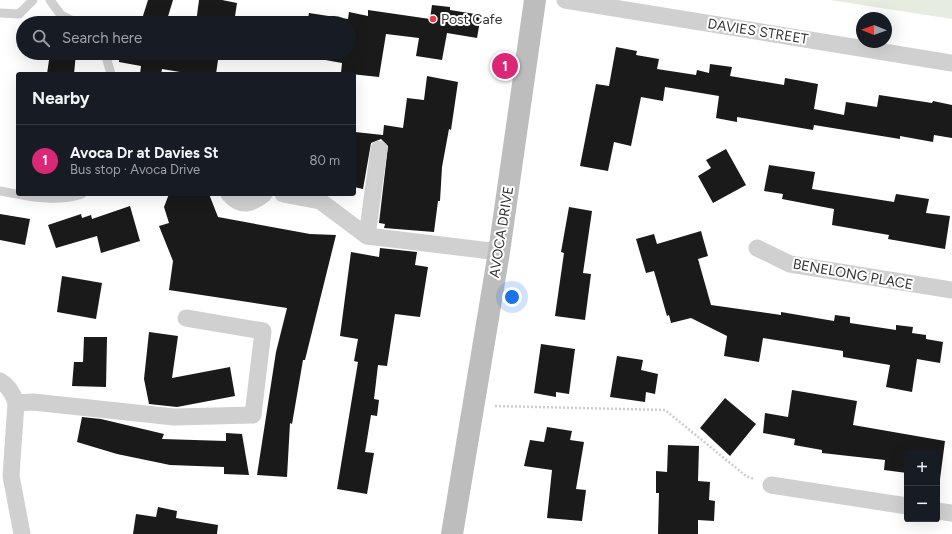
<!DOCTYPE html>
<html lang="en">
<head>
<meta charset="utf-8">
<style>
  :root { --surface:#171b24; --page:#242831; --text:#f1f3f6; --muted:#9ea1a6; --line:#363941; --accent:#db2777 }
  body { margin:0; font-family:Figtree,sans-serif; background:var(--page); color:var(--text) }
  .controls { position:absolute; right:12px; bottom:12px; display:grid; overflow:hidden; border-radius:4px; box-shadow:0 4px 16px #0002 }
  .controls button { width:36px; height:36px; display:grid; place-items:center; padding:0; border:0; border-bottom:1px solid var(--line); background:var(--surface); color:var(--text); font:20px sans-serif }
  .compass { position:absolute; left:856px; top:12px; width:36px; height:36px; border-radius:50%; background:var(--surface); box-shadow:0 4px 16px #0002; rotate:271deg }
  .you { position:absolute; left:512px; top:297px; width:14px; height:14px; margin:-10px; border:3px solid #fff; border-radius:50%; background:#1a73e8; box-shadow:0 0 0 6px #1a73e833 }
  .badge { display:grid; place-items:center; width:26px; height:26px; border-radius:50%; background:var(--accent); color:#fff; font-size:13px; font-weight:700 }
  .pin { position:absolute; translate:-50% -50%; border:2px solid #fff; box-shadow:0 1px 4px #0006 }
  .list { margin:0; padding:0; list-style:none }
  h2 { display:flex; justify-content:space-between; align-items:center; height:52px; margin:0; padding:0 16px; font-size:17px }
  h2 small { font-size:13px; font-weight:400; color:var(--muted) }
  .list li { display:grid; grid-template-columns:26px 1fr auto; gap:12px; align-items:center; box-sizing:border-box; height:72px; padding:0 16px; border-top:1px solid var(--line) }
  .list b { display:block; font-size:15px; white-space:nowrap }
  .list p { margin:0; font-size:13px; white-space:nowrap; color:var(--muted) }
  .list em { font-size:13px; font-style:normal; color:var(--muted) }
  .icon { flex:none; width:22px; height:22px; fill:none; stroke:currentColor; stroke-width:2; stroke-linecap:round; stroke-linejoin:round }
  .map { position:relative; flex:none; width:952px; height:534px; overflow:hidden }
  .search { position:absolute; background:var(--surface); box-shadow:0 4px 16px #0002; left:16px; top:16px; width:340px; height:44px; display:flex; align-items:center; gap:10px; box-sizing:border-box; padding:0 14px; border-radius:22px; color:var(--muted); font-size:15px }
  .panel { position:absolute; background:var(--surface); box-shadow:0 4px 16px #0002; left:16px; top:72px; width:340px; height:124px; border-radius:4px }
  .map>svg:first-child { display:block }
</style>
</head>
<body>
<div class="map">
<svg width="952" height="534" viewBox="0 0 952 534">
  <rect width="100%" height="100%" fill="#fff"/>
  <path fill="#e6ecdf" d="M830,0H952V19Z"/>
  <g fill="#1a1a1a">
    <path d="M148,0H173L166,23H153L142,19Z"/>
    <path d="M199,0H222L237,3L234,23H196Z"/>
    <path d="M432,5L450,7V10L481,15L477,38L447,33L442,60L416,56L419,38L386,34L379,77L341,73L342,63L303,56V53H349V23H307L309,13L348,19L349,12L368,16V10L430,19Z"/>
    <path d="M616,47L637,51L636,55L659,59L657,69L696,75L697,70L709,73L710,64L732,67L730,76L784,85L785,78L818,84L814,109L844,115L846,102L877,107L879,95L932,103L933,101L952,105V138L934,135L933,142L900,136V139L814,125L813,130L737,117V122L716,118L719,96L665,87L663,101L641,97L631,146L614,142L608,171L580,166L596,84L609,86Z"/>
    <path d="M50,53H76L74,74H47Z"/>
    <path d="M119,53H219L216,74H192L162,69L161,74H140L141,66L119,62Z"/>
    <path d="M427,76L458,82L451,130L449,129L442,167L440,201H438L434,232L384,228L385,224L379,223L388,146L381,139L371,143L363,189L354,187L355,132L383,135L384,125L403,128L407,98L424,100Z"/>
    <path d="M726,149L746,185L713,203L698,176L711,168L706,160Z"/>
    <path d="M769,165L815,172L812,189L894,202L896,194L929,199L926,213L950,216L945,249L888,239L889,235L832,225L834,209L782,199L783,194L764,191Z"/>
    <path d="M169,194H209L218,217L310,234L336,235L305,360H303L292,424L290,423L287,477L257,475L276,352L287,308L169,290L173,261L159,226L169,223L164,207Z"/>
    <path d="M130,206L140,241L101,253L97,236L56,248L48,225L81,214L82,218L91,215L92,219Z"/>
    <path d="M569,207L592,211L583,273L591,274L585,320L555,316L564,253L561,252Z"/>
    <path d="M0,214L30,219L25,245L0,240Z"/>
    <path d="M701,231L708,256L698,259L711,305L781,315V312L834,321L835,315L850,317V323L896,330V325L913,327L912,333L926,335V339L943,342L940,363L917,359L912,392L886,387L890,365L843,357V351L763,338L759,362L724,356L727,336L691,318L671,323L669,315L667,316L654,271L646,273L636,239L654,234L657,244Z"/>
    <path d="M380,248L417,252L415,265L428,267L420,317L395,314L387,366L378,365L374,399L379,400L377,416L371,415L365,452L374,453L367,494L337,489L358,362L354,361L358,339L340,336L351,252L379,257Z"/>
    <path d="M62,276L102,283L96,319L57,312Z"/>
    <path d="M149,332L178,336L172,378L230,367L235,396L177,407L149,404L144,379Z"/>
    <path d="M84,337H107L106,387L72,386L74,362H83Z"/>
    <path d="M541,344L575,349L569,394L556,392V397L534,393Z"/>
    <path d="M617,356L643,360L641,370L658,374L655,394L646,392L645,402L610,397Z"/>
    <path d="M792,390L857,401L853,425L945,441L940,479L937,478V453H907V473L884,470L885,460L822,453V450L794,445L795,439L763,433L765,413L788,417Z"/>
    <path d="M725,398L756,424L730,456L700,428Z"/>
    <path d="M82,417L101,419L164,434L162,439L226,441V433L242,434L249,475L224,474V467L170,465L117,454L77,442Z"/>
    <path d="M547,427L572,431L570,440L584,442L576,489L586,490L582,521L547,518L552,470L524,466L530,440L544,442Z"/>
    <path d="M668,445L699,446L698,481L710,482L709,500L715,501L714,521L698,520V534H658L659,493H656V471L667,472Z"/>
    <path d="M158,507L177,511L176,518L218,525L217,534H133L136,514L156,517Z"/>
  </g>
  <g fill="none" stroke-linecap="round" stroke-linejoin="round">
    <path stroke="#cdcdcd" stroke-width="2.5" stroke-dasharray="2 2" stroke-linecap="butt" d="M495,406L665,410L746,476L754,479"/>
    <g stroke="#d0d0d0" stroke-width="9">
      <path d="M50,0L61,15L77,23"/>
      <path d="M0,13L19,14L33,0"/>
      <path d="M105,53L111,74"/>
      <path d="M0,191C28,196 55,203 82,194"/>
    </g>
    <g stroke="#d0d0d0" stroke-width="17">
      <path d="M565,0L952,63"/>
      <path d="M229,194C241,208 251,204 264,194"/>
      <path d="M283,194L320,201L367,236L499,252"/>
      <path d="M367,236L379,149"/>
      <path d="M757,248L790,264L952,290"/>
      <path d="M0,381C9,386 13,393 16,403L11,476L22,534"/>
      <path d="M16,403L33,402L174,417L253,415L263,331L186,318"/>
      <path d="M771,485L907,506"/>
      <path d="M937,511L952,513"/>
    </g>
    <path stroke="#bdbdbd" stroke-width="22" d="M452,534L499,252L535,0"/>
  </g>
  <circle fill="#e63946" stroke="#fff" stroke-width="1.5" cx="433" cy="19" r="4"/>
  <g text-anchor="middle" stroke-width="4" stroke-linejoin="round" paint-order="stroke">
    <g font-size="14" fill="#333" stroke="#fff" text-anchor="start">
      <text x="441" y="24">Post Cafe</text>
    </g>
    <g font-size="14" fill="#333" stroke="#fff">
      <text transform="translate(758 31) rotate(9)" y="5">DAVIES STREET</text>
      <text transform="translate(501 232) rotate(-81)" y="5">AVOCA DRIVE</text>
      <text transform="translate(853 274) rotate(10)" y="5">BENELONG PLACE</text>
    </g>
  </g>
</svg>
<div class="controls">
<button>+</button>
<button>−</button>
</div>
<svg class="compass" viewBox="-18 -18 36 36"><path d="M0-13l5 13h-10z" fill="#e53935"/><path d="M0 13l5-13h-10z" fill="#9ea1a6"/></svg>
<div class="you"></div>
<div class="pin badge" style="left:505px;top:66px">1</div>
<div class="search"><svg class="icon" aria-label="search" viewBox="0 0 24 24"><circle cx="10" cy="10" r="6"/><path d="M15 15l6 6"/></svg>Search here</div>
<section class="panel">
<h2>Nearby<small></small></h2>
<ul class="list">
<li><span class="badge">1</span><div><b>Avoca Dr at Davies St</b><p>Bus stop · Avoca Drive</p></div><em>80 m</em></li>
</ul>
</section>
</div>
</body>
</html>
